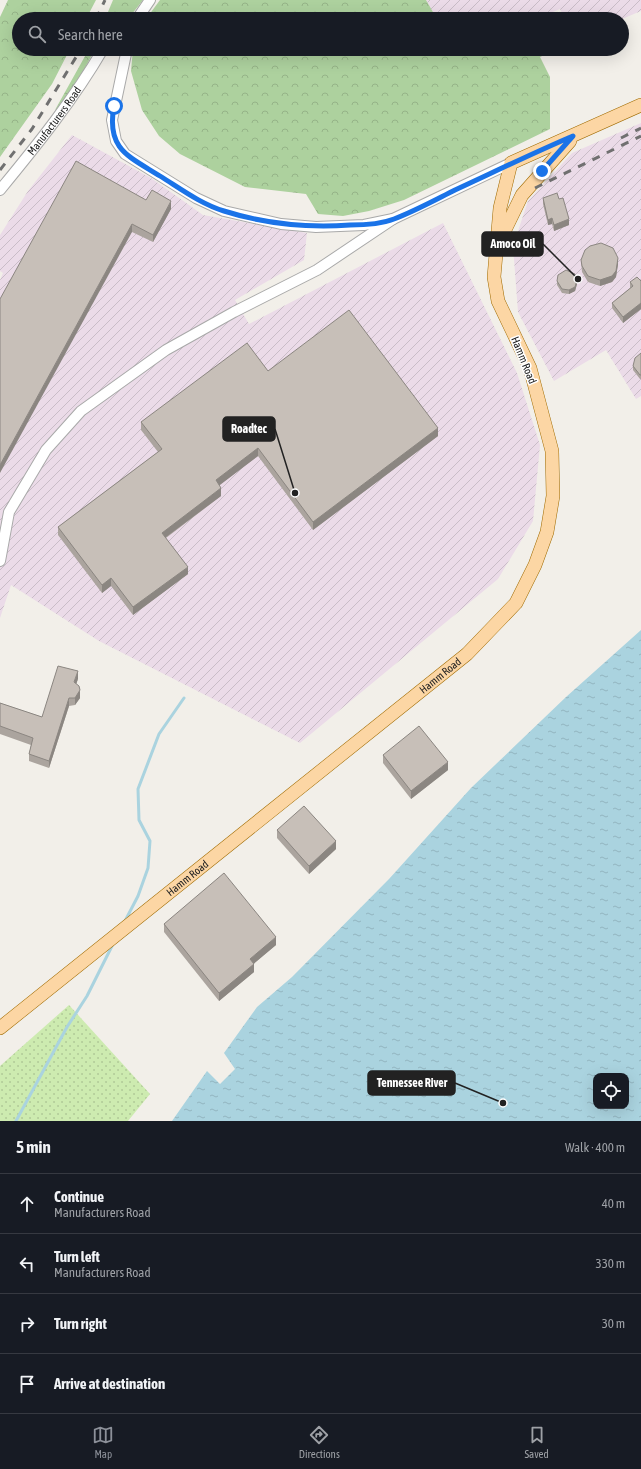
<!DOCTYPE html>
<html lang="en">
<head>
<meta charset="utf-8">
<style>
  :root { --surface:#171b24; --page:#242831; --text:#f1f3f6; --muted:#9ea1a6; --line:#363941; --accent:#8c9099 }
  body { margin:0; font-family:"Asap Condensed",sans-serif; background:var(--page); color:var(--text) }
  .controls { position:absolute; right:12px; bottom:12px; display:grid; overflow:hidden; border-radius:8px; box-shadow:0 4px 16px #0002 }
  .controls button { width:36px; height:36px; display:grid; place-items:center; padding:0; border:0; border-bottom:1px solid var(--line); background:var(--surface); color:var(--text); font:20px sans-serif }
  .stop { position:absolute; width:12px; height:12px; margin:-9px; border:3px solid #1a73e8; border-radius:50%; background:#fff }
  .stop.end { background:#1a73e8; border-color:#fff; box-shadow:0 1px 4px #0008 }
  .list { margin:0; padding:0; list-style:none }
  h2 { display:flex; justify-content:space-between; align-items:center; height:52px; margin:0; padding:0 16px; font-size:17px }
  h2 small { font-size:13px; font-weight:400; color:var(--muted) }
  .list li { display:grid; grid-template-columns:26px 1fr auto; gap:12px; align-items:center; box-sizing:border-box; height:60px; padding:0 16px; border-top:1px solid var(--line) }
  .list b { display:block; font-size:15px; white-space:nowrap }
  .list p { margin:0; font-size:13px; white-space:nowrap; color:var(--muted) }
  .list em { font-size:13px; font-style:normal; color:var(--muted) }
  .icon { flex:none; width:22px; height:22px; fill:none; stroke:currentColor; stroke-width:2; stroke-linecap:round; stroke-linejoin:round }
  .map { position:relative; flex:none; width:641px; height:1121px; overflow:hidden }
  .search { position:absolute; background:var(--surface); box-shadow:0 4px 16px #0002; left:12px; right:12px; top:12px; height:44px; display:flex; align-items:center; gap:10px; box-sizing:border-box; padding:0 14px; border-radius:22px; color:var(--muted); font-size:15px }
  .sheet { height:292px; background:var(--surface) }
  nav { display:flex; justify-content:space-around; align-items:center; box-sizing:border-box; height:56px; border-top:1px solid var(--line); background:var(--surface); font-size:11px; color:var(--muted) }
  nav a { display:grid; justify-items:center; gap:2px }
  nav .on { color:var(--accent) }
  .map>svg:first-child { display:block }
</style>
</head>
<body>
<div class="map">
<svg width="641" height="1121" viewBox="0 0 641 1121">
  <defs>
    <pattern id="industrial-furrows" width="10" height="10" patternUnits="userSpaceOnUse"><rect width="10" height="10" fill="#ebdbe8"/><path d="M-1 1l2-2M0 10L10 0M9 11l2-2" fill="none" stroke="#c9bcc7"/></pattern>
    <pattern id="grass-dots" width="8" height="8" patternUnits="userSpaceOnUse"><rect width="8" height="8" fill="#cdebb0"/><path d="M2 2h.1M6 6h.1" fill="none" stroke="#b0c997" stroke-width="1.8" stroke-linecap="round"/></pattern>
    <pattern id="forest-crowns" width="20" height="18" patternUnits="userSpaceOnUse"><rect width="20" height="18" fill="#add19e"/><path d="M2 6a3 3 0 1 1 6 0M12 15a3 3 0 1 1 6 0" fill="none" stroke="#95b388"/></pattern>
    <pattern id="water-ripples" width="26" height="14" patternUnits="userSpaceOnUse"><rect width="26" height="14" fill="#aad3df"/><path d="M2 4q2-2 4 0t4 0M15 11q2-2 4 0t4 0" fill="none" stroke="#92b5bf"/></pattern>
  </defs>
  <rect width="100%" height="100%" fill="#f2efe9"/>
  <g fill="url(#industrial-furrows)">
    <path d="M426,0H641V11L622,19H565L560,9L536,19H437Z"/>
    <path d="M641,123V396L636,399L606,350L554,381L518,312L513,246L528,201L572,153Z"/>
    <path d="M72,135L151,178L203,215L307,233L304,260L235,300L249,324L443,223L517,373L540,445L533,521L498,579L300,743L99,641L11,585L0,618V280L3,273L0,271V235L28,191Z"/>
  </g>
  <path fill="url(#grass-dots)" d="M69,1005L150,1094L128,1121H0V1066Z"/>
  <g fill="url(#forest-crowns)">
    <path d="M8,0H96L86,19H19V49H70L52,84L0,157V17Z"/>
    <path d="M113,0H143L128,19H105Z"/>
    <path d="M160,0H426L437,19H146Z"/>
    <path d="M89,49H95C88,62 67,104 55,110Z"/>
    <path d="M133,49H454L456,51L461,49H557L540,57L550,77V129L404,200L369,211L343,216L318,214L306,194L245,187L180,154L159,136L142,110L131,71Z"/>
  </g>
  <path fill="url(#water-ripples)" fill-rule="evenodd" d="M641,630V1121H172L207,1071L220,1084L235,1069L224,1053L257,1007L292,977L389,879L471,788L566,697ZM596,1076H626V1106H596Z"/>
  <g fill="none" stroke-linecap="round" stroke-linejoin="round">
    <g stroke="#aad3df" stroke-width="3">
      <path d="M125,921L138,896L148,868L150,841L139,820L138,789L159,734L184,698"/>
      <path d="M16,1121L67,1027L87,996L113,944"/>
    </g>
    <defs>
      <g id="minor">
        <path d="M137,19L150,0"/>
        <path d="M127,49L112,120L116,141L125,154L196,198L224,211L281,224L316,227L364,225L393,219L511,163"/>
        <path id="s1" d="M0,190C37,145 74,99 103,49"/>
        <path d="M0,561L9,512L46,450L81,411L166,350L234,312L317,270L393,219"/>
      </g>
      <g id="major">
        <path d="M500,240L522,195L570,141"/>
        <path id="s2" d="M0,1028L467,654L516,603L535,565L547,532L553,496L552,451L530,368L498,301L494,277L500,208L511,163L641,105"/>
      </g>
    </defs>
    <use href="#minor" stroke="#a9a9a9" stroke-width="12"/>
    <use href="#major" stroke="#a06b00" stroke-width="14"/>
    <use href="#minor" stroke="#fff" stroke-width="10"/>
    <use href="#major" stroke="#fcd6a4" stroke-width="13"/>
    <g stroke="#707070" stroke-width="3" stroke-dasharray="8 8" stroke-linecap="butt">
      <path d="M96,19L105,0"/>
      <path d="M621,138L641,128"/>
      <path d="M0,170L32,129L81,49"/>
      <path d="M535,188L641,136"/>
    </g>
  </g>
  <g fill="#aba49e">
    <path d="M543,198L569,225L554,231L552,224L548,225L543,204Z"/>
    <path d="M146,200L171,209L153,242L132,232L0,299Z"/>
    <path d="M581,260L618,264L616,277L612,282L600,286L588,282L582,272Z"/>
    <path d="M557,281L577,284L575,291L569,294L562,293L557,285Z"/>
    <path d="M641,281V309L623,323L612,308V303L630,288V282Z"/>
    <path d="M641,353V379H640L633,370V366Z"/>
    <path d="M268,371L438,436L313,530L258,456L219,485L221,496L166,538L188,574L133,615L111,586L102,593L58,535V527L158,452L141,430V422Z"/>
    <path d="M78,679L76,684L80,698L75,705L69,706L49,768L29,761V754L31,745L0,734V703L42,717Z"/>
    <path d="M383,755L448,770L411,799L383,763Z"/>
    <path d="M277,830L336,849L309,874L277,838Z"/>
    <path d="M164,924L276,945L253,964L254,972L219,1001L164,932Z"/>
  </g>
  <g fill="#8b8681">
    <path d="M171,201V209L153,242V235Z"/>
    <path d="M552,218V224L548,225V220Z"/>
    <path d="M569,219V225L554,231V225Z"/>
    <path d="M132,224V232L0,473V465Z"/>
    <path d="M618,258V264L616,277L612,282L600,286V280Z"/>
    <path d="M577,280V284L575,291L569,294V290Z"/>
    <path d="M641,303V309L623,323V317Z"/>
    <path d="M438,428V436L313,530V522Z"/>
    <path d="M258,448V456L216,488V480Z"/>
    <path d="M221,488V496L162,540V533Z"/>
    <path d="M188,567V574L133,615V607Z"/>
    <path d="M111,578V586L102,593V585Z"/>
    <path d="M78,671V679L74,690V682Z"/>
    <path d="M80,690V698L75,705V698Z"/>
    <path d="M69,698V706L49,768V761Z"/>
    <path d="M448,762V770L411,799V791Z"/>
    <path d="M336,841V849L309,874V866Z"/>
    <path d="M276,937V945L250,967V959Z"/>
    <path d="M254,964V972L219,1001V993Z"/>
  </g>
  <g fill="#c7bfb8" stroke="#8b8681">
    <path d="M76,161L146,200L152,190L171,201L153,235L132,224L0,465V299Z"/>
    <path d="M557,193L559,199L563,198L569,219L554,225L552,218L548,220L543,198Z"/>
    <path d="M601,243L613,248L618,258L616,271L612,276L600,280L588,276L582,266L581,260L585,250L590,246Z"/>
    <path d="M566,270L575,274L577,280L575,287L569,290L562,289L557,281L558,275Z"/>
    <path d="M637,277L641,281V303L623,317L612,303L633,286L630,282Z"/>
    <path d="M349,310L438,428L313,522L258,448L216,480L221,488L162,533L188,567L133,607L111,578L102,585L58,527L162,449L141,422L247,343L268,371Z"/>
    <path d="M641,353V375H640L633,366L635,358Z"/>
    <path d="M58,666L78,671L74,682L79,686L80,690L75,698H69L49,761L29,754L33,738L0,726V703L42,717Z"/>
    <path d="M419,726L448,762L411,791L383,755Z"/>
    <path d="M304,806L336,841L309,866L277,830Z"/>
    <path d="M224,873L276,937L250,959L254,964L219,993L164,924Z"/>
  </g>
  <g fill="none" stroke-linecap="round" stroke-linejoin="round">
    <path stroke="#1a73e8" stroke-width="5" d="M114,106C106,149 128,156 160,176C181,189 201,204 224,211C265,224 307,228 350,225C364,225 381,224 394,219C415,211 435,200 455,190C494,172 533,153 573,136L542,171"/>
  </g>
  <g text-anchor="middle" stroke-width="3" stroke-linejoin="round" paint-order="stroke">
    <g font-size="11" fill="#222" stroke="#fff">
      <text dy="4" stroke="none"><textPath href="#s1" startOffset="88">Manufacturers Road</textPath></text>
      <text transform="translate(524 360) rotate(68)" y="4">Hamm Road</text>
      <text dy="4" stroke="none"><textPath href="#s2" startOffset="564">Hamm Road</textPath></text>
      <text dy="4" stroke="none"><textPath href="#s2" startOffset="240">Hamm Road</textPath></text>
    </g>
  </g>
  <path fill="none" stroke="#222" stroke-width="1.5" d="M578 279L543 244M295 493L275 429M503 1103L455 1083"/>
  <g fill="#222" stroke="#fff" stroke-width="1.5">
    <circle cx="578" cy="279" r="4"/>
    <circle cx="295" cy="493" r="4"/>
    <circle cx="503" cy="1103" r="4"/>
  </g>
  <g fill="#222" stroke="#222" stroke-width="1.5">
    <rect x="482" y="232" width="61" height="24" rx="4"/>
    <rect x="223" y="417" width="52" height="24" rx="4"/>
    <rect x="368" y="1071" width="87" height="24" rx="4"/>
  </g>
  <g font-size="12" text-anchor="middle" font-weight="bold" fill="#fff">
    <text x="513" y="248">Amoco Oil</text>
    <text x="249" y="433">Roadtec</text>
    <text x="412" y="1087">Tennessee River</text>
  </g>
</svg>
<div class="controls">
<button><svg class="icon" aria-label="locate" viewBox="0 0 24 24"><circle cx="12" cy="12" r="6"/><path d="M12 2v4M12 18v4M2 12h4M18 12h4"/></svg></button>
</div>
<div class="stop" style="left:114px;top:106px"></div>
<div class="stop end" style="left:542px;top:171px"></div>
<div class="search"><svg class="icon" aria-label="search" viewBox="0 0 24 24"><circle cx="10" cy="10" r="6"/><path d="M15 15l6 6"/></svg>Search here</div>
</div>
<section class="sheet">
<h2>5 min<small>Walk · 400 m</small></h2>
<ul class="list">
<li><svg class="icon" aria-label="ahead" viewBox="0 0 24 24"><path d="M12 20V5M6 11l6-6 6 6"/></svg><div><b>Continue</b><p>Manufacturers Road</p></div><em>40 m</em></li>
<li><svg class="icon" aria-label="left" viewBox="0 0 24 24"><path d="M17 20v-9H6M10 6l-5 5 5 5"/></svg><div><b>Turn left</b><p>Manufacturers Road</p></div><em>330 m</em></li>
<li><svg class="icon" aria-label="right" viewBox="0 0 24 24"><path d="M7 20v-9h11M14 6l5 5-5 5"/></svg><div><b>Turn right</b></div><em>30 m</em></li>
<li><svg class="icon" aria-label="arrive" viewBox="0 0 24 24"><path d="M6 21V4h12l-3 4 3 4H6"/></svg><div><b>Arrive at destination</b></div></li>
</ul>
</section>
<nav>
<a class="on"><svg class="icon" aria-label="map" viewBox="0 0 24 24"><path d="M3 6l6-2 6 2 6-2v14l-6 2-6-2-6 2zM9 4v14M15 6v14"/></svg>Map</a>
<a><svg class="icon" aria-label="directions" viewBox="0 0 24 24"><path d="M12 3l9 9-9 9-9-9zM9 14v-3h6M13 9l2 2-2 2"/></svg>Directions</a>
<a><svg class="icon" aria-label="saved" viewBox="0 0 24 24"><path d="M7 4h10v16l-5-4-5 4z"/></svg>Saved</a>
</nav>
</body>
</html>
